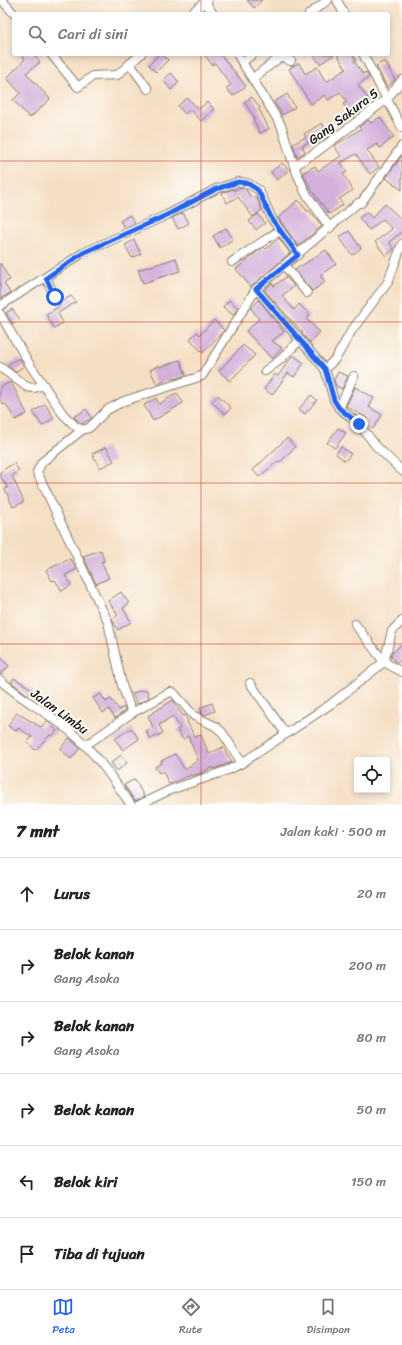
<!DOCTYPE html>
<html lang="id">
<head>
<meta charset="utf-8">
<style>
  :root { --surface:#fff; --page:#f6f6f6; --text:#222; --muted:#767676; --line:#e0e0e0; --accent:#2563eb }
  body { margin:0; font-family:Sriracha,sans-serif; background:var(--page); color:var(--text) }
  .controls { position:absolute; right:12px; bottom:12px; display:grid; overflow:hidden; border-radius:4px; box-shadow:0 2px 6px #0003 }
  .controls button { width:36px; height:36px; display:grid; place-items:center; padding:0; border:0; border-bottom:1px solid var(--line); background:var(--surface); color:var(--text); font:20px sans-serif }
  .stop { position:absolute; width:12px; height:12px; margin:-9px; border:3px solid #2563eb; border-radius:50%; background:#fff }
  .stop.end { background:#2563eb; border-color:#fff; box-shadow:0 1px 4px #0008 }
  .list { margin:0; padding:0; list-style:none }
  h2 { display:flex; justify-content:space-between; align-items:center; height:52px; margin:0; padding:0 16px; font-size:17px }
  h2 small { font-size:13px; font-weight:400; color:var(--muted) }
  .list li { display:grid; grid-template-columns:26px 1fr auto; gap:12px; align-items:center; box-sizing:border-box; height:72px; padding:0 16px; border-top:1px solid var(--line) }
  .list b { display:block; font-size:15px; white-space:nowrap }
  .list p { margin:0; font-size:13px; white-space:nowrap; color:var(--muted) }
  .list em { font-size:13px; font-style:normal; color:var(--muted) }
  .icon { flex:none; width:22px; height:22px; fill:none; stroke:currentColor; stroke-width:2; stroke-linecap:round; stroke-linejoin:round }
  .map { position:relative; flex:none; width:402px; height:805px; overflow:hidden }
  .search { position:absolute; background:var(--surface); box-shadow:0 2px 6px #0003; left:12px; right:12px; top:12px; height:44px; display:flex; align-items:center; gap:10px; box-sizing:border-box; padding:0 14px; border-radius:4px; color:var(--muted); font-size:15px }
  .sheet { height:484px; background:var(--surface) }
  nav { display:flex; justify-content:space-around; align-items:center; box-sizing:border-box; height:56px; border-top:1px solid var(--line); background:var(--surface); font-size:11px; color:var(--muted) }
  nav a { display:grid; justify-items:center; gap:2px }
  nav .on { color:var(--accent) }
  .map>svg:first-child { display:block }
</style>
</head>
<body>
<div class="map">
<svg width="402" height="805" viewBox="0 0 402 805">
  <rect width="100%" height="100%" fill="#fdfcf7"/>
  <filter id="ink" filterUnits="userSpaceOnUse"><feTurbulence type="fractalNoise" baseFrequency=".025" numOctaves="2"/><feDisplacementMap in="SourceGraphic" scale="8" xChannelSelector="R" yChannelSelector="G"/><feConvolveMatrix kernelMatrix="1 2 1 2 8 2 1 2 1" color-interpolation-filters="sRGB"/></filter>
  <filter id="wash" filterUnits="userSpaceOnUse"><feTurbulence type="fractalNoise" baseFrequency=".012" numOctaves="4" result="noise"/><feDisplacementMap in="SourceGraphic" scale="16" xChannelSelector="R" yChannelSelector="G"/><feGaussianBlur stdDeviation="0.9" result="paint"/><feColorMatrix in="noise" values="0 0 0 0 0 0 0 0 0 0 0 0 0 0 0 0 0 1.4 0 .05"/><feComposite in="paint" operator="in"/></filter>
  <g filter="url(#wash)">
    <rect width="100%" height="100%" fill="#f5dfc4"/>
    <g id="blocks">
      <g fill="#d3b0db">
        <path d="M247,0H262L254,8Z"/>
        <path d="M20,54H33L40,62L26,73L50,99L30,118L13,100L20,93L7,78L25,59Z"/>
        <path d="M159,54H162L168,60L156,72L149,65Z"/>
        <path d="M204,54H220L246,86L233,96L226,88L231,85L215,63L212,65Z"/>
        <path d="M313,54H335L320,64Z"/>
        <path d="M337,54H352L356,60L354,61L363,74L366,72L369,77L358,85L370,101L360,108L362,111L353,118L343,104L347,102L340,92L328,100L325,95L311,104L289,69L299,63L305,74L317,67L326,82L346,69Z"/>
        <path d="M385,61L395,80L387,87L376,66Z"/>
        <path d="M171,73L179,82L171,90L163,80Z"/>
        <path d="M287,94L295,107L283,115L274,102Z"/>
        <path d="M252,97L260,108L259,109L269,129L260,133L253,119L255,118L244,102Z"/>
        <path d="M187,98L199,109L207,102L214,109L201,121L190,109L185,114L178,106Z"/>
        <path d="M380,117L394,137L380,148L377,144L367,150L379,167L370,174L356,154L341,163L347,172L343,174L353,190L339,199L343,205L329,214L311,189L303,173L315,166L318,171L341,156L334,146L361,129L359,127L368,120L371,123Z"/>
        <path d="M322,123L329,136L317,144L314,139L302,146L305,152L297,157L293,144L306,137L304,134Z"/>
        <path d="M402,155V190L386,178Z"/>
        <path d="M282,163L289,170L277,180L271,172Z"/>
        <path d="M239,188H245L251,198L256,196L262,210L253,217L238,197L227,203L222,193L233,189L234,191Z"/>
        <path d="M298,200L307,211L309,210L322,226L298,246L278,218Z"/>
        <path d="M385,204L402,220V232L389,242L394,249L386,256L375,242L392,229L383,219L369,230L359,218L367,212L372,218Z"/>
        <path d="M183,213L189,223L178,229L172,218Z"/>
        <path d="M258,214L265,223L256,230L249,221Z"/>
        <path d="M130,215L135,223L125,228L120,221Z"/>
        <path d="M226,228L233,239L220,248L213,236Z"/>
        <path d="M349,231L361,248L352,255L339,237Z"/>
        <path d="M279,238L290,253L251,287L236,269L259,250L264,247L266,249Z"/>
        <path d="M134,240L141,254L132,258L125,245Z"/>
        <path d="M326,250L336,264L320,275L325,282L312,291L295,270Z"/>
        <path d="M176,258L180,271L143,283L138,270Z"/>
        <path d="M0,263L10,280L4,283L10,293L0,299Z"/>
        <path d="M286,277L294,286L282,296L294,310L299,304L310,315L306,319L320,332L310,343L302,334L303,333L264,290L272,283L274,286Z"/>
        <path d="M71,296L76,302L58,313L63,323L54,328L46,314L60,306L59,303Z"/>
        <path d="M229,300L238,308L233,315L223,307Z"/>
        <path d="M259,300L284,332L272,341L282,348L272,359L246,331L259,319L251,308Z"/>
        <path d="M12,309L20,319L13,324L6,313Z"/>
        <path d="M214,320L224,330L203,353L190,339L197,332L200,335Z"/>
        <path d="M243,345L255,355L230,381L219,371Z"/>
        <path d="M293,355L304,363L294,377L288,373L272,395L264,389L275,374L278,376Z"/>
        <path d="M19,358L24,366L15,372L7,365Z"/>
        <path d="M180,360L186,375L175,379V377L157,384L150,370L159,365L160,367Z"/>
        <path d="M338,372L348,376L342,389L336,386L334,380Z"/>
        <path d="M11,382L27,414L15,420L6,404L3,405L0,400V387Z"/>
        <path d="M355,387L374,398L369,407L382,415L373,429L365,422L367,418L346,406Z"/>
        <path d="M177,393L183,403L153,421L144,405L156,398L159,404Z"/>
        <path d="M218,395L231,408L225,414L212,402Z"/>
        <path d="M311,395L317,400L305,414L299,409Z"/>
        <path d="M45,404L54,418L42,426L33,412Z"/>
        <path d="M86,409L92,418L82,424L74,417Z"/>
        <path d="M338,428L346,433L335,448L327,443Z"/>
        <path d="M287,438L295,447L280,462L278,461L259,477L253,470Z"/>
        <path d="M106,447L114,461L100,468L92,454Z"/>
        <path d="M341,447L351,454L345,461L336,454Z"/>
        <path d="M14,463L19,471L12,476L24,502L13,507L5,489L8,488L0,476V472Z"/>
        <path d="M101,550L104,561L101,562L109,578L96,584L83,556Z"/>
        <path d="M70,559L77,569L65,575L71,585L62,591L55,580L52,581L46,570Z"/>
        <path d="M121,592L129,603L123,608L131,622L118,630L112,619L118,615L108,601Z"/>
        <path d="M402,644V659L397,663L391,657L392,653Z"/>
        <path d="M0,657L9,666L0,675Z"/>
        <path d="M14,678L32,689L28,695L11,682Z"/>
        <path d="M147,690L149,698L137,704L132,694L139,691Z"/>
        <path d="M101,694L106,702L111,699L119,710L124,707L125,711L115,718L109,709L103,713L93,698Z"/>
        <path d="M173,700L183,716L185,715L188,721L187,722L195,737L201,735L209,754L223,747L232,762L214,769L213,767L201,773L192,776L191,775L169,784L163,771L159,773L155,767L162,763L161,761L175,754L185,770L198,760L188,736L183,739L177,730L180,728L173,716L159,725L163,733L150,739L146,731L153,727L148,716Z"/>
        <path d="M212,703L215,711L205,715L202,714L200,708Z"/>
        <path d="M17,713L41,727L47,721L57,731L52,736L50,735L35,750L27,742L32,737L18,728L16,731L8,726Z"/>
        <path d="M131,728L139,739L123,750L115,739Z"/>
        <path d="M69,738L80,748L71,759L60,749Z"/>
        <path d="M121,755L127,763L117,771L111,763Z"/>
        <path d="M135,779L144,797L135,801L124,785Z"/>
      </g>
    </g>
  </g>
  <g filter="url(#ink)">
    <use href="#blocks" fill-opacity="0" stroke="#887e70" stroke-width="1"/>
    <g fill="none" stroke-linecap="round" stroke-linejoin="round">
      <defs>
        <g id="street">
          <path d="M2,0L14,14"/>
          <path d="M204,0L213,14"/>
          <path d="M337,0L344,14"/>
          <path d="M190,14L208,0"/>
          <path d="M309,14L328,0"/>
          <path d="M51,54L78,87L93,76L117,75L141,54"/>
          <path d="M237,54L281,125L294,166L305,192L330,228"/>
          <path d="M363,54L402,128"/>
          <path d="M242,62L253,54"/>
          <path d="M130,64L148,89"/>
          <path d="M253,78L279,58H284L291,61"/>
          <path d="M294,166L315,153L387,99L402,80"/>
          <path d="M232,262L274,234L280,232"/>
          <path d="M285,266L307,293"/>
          <path d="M46,278L55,297"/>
          <path d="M256,289L325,369L334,400L339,408L359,424L376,446L402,471"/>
          <path d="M0,306L83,253L167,215L216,189L238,182L247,183L259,190L272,219L298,255"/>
          <path d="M0,314L30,365L63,414L75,426L82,430L89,428L107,410L124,401L202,376L256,289L358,203H361L402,146"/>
          <path d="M0,367L27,387L34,388L44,385"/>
          <path d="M325,369L336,358L352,330L388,282L402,244"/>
          <path d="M265,371L280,360L300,340"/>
          <path d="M339,408L354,376"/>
          <path d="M82,430L42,462L37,472L108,622L122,685L132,713"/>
          <path d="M355,624L384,662"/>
          <path d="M384,662L392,631L402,621"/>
          <path d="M0,680C22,700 49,713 71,732C95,752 113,779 131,805"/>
          <path d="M250,683L286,734"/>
          <path d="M86,745L132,713L170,692L174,693L194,716L215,726L222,732L242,763"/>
          <path d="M139,805L170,790L228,770L242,763L331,704L384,662L402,672"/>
        </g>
      </defs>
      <use href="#street" stroke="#887e70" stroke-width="10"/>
      <use href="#street" stroke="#fff" stroke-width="8"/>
    </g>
  </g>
  <g fill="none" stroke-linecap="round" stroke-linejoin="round" filter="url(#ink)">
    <path stroke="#2563eb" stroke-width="5" d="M55,297L46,278L83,253L167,215L216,189L238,182L247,183L258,190L272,219L298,255L256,289L325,369L334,400L339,408L359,424"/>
  </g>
  <path fill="none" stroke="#c8321e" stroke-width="1" stroke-opacity="0.55" d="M201,0V14M201,54V805M0,161H402M0,322H402M0,483H402M0,644H402"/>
  <g text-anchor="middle" stroke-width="4" stroke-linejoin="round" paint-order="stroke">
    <g font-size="13" fill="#1c1c1c" stroke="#fdfcf7">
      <text transform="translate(343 116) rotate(-37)" y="5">Gang Sakura 5</text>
      <text transform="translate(60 711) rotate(36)" y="5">Jalan Limbu</text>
    </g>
  </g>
</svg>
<div class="controls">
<button><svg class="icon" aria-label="locate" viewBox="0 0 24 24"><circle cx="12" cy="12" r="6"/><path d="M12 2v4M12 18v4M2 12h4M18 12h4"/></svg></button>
</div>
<div class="stop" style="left:55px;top:297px"></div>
<div class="stop end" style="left:359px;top:424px"></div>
<div class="search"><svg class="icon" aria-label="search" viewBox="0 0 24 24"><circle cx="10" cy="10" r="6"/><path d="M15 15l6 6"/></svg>Cari di sini</div>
</div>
<section class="sheet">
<h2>7 mnt<small>Jalan kaki · 500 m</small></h2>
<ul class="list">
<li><svg class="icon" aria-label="ahead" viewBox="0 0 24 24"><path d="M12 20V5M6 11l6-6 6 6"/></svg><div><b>Lurus</b></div><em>20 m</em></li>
<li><svg class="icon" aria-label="right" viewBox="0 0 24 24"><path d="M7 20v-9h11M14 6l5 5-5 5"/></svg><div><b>Belok kanan</b><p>Gang Asoka</p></div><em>200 m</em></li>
<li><svg class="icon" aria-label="right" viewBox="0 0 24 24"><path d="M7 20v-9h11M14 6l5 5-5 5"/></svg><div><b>Belok kanan</b><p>Gang Asoka</p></div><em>80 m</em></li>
<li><svg class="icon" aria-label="right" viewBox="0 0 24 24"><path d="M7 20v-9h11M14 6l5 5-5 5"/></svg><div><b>Belok kanan</b></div><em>50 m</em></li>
<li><svg class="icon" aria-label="left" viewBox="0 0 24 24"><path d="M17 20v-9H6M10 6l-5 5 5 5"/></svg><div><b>Belok kiri</b></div><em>150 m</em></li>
<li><svg class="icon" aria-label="arrive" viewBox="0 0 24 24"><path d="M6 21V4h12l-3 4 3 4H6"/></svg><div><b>Tiba di tujuan</b></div></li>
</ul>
</section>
<nav>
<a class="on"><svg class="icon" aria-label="map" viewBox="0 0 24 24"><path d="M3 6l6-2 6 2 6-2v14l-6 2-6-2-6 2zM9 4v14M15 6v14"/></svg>Peta</a>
<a><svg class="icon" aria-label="directions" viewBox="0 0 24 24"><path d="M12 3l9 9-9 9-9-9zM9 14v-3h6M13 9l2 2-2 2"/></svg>Rute</a>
<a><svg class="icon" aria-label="saved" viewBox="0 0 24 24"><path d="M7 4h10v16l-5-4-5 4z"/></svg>Disimpan</a>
</nav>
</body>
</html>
